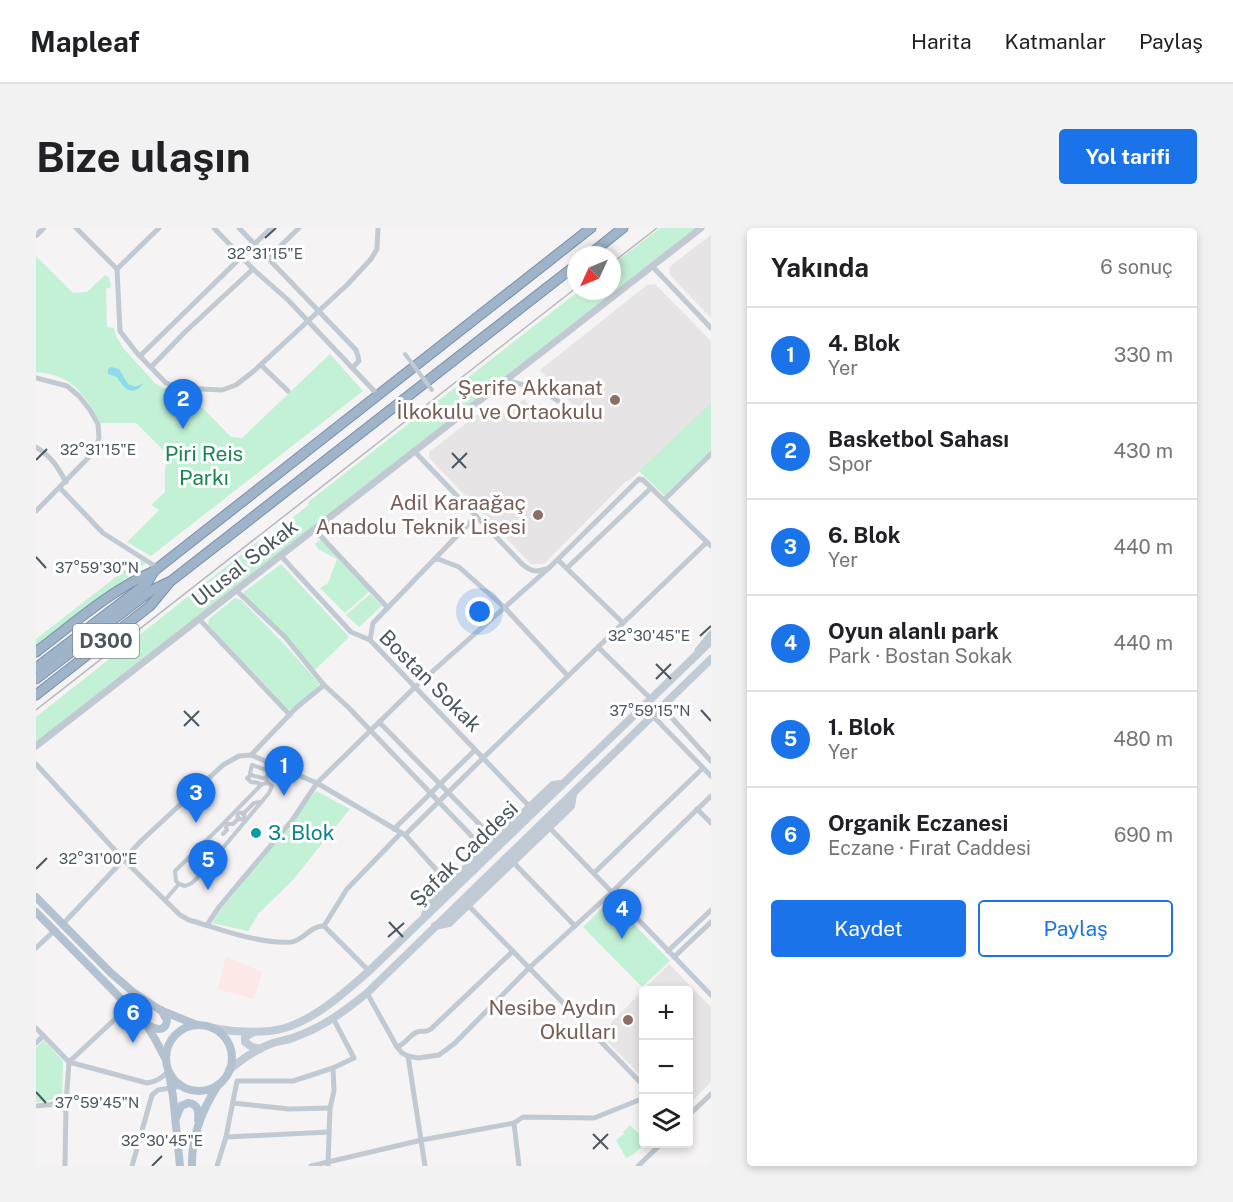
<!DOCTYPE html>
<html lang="tr">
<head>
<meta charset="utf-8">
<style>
  :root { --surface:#fff; --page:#f2f2f2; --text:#202124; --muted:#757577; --line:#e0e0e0; --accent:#1a73e8 }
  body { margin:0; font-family:"Public Sans",sans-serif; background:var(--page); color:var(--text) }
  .controls { position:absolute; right:18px; bottom:18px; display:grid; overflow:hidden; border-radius:6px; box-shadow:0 3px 9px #0003 }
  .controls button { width:54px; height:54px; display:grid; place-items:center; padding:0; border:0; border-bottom:2px solid var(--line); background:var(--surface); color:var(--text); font:30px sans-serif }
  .compass { position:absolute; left:531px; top:18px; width:54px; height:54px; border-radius:50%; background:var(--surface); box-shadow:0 3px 9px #0003; rotate:226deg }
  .you { position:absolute; left:444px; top:384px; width:21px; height:21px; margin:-15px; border:4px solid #fff; border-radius:50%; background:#1a73e8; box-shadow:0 0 0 9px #1a73e833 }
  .badge { display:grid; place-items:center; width:39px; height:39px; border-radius:50%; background:var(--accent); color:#fff; font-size:20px; font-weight:700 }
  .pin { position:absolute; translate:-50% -50px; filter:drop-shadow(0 2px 3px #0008) }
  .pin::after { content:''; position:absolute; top:32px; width:21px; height:18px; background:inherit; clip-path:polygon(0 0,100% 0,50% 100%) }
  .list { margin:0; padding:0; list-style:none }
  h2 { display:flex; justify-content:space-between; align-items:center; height:78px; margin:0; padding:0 24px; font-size:26px }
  h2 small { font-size:20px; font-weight:400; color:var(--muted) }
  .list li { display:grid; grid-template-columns:39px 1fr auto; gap:18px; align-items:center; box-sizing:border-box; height:96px; padding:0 24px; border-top:2px solid var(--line) }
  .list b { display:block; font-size:22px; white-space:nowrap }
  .list p { margin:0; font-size:20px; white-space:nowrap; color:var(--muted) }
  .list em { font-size:20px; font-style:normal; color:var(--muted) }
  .actions { display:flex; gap:12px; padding:18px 24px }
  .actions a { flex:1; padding:14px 0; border:2px solid var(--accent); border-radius:6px; text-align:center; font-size:21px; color:var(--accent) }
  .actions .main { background:var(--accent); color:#fff }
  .icon { flex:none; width:33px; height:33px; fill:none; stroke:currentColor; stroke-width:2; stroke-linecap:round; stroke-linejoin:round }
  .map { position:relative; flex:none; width:675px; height:938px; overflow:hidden; border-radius:6px }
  header { display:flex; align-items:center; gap:36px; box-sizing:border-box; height:84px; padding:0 30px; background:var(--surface); border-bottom:2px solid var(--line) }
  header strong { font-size:28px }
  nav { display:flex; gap:33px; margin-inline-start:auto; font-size:21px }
  .intro { display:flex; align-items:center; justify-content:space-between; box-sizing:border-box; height:144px; padding:0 36px }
  h1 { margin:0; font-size:42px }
  .button { padding:15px 27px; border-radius:6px; background:var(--accent); color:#fff; font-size:21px; font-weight:700 }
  main { display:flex; gap:36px; padding:0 36px }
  aside { flex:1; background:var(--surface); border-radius:6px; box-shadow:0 3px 9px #0003 }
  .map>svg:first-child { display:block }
</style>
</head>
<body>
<header>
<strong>Mapleaf</strong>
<nav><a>Harita</a><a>Katmanlar</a><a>Paylaş</a></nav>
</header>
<div class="intro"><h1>Bize ulaşın</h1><a class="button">Yol tarifi</a></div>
<main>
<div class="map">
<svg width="675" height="938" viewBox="0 0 675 938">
  <rect width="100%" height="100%" fill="#f5f3f3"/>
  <g fill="#e6e4e5">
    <path d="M675,7V90L634,47L633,39Z"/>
    <path d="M619,56L675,113V176L593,253H590L508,336H495L393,230V224L446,183L466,187L488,171L497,182L505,178L525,182L537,177L504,142L611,57Z"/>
    <path d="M633,736L675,779V854L653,876L652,762H608L607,850L564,806Z"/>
  </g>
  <path fill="#fce8e6" d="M190,729L226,744L218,771L182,761Z"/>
  <g fill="#c3f1d5">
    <path d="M624,0H659L0,514V489L221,314L223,316L270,279L273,276L272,274L543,63H576V37Z"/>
    <path d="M0,28L37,65L51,64L69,47L73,49L75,59L70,61L71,99L78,100L80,108L88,121L120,156L138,165L156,169L195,209L206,210L294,126L327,163L115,328L91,314L123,282L115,277L129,264V244L131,226L100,195H65C47,166 38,147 0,144Z"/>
    <path d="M675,175V223L629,268L603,243Z"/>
    <path d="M286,310L334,363L309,385L284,360L292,355L301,331L282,321L279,316Z"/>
    <path d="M103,331L110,335L0,419V411Z"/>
    <path d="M245,336L313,409L279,442L208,369V364Z"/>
    <path d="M334,366L346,378L323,399L310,387Z"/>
    <path d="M199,370L205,372L248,416L283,455V457L258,483L252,481L172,397L173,391Z"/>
    <path d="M280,563L314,581L256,653L223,685L212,703L176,695L186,680Z"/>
    <path d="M574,672L634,733L606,759L547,699Z"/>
    <path d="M8,812L27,833L26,871L0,874V820Z"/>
    <path d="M594,897L607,910L608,916L598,926L590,930L580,912L588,906L587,904Z"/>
  </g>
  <path fill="#90daee" d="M75,139L83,141L92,156C98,159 102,159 107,155V156C95,170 88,160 81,149L72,146V141Z"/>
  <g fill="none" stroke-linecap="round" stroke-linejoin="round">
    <defs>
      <g id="trunk">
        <path d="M553,27L587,0"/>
        <path d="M0,424C37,396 75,362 118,343"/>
        <path d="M0,440L111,355L118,343L555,0"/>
        <path d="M0,451L116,362L135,353L540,37"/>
        <path d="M0,467L114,378L133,355"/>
      </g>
    </defs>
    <use href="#trunk" stroke="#7690ad" stroke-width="11"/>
    <g stroke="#c1cad2" stroke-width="4">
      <path d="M215,547L214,545L216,537L233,543"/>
      <path d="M223,559V555L215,554L211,550L215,547L230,551"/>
      <circle cx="205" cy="588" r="3.5"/>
      <path d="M207,586L218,575L224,574"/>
      <path d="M187,606L191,602L190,599L192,596H197L203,590"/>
      <path d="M167,616L179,630"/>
      <circle cx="164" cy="632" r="4"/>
      <path d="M152,631L165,646"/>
      <path d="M158,638L172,622"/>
      <path d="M143,656L149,658L156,655L165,646L233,565L236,558L232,555L230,551L233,541"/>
      <path d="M143,656L140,653L139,643L182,601L223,559L226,556L232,555"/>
      <path d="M129,672L143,656"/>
    </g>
    <g stroke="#c1cad2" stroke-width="5">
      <path d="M40,0L81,41L84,103L100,124L130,155L144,160L186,162L200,157L219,142L312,56L335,31L341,21L342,0"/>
      <path d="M178,0L217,41L252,72L342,167"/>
      <path d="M203,0L320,122L322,128L323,133L316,140"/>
      <path d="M232,30L263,0"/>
      <path d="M616,38L675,100"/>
      <path d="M81,41L123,0"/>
      <path d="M104,128L235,0"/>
      <path d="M225,137L252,163"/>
      <path d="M115,139L149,104L217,41"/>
      <path d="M0,150L31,158L43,168L54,182L62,196L63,210L59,223L0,283"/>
      <path d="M470,152L505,162L522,173"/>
      <path d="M0,219C16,229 21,238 30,254"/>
      <path d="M379,224L486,336C497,345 500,344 513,340L603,251L607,252L675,318"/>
      <path d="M24,260L67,305L122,340"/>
      <path d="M628,272L675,226"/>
      <path d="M279,302L352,380"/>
      <path d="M245,328L315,404L334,412L494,579"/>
      <path d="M398,332L402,331L423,339L469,380L532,448"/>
      <path d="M522,332L587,395"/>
      <path d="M531,340L615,260"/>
      <path d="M200,362L249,409L288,457L312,479L449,622"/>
      <path d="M163,391L254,487"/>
      <path d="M334,412L337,395L440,288"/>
      <path d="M562,419L615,471"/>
      <path d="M661,422L675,405"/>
      <path d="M625,478L675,533"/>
      <path d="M616,487L675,548"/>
      <path d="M343,494L459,612"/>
      <path d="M215,527L260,480L288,457"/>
      <path d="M0,536L87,631L144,687L153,692C184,701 222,716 255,714C267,713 275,697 288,698L333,743"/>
      <path d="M661,581L675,595"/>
      <path d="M512,598L675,767"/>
      <path d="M358,601L439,522"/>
      <path d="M369,607L447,530L671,314"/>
      <path d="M476,633L539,698"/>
      <path d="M558,645L667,540"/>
      <path d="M431,676L608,858"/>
      <path d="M27,696L106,612L187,537L203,528L215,527L281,555L379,459L513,340"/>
      <path d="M171,697L183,679L257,591L281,555L369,607L413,656"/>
      <path d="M288,698L311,661L365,605"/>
      <path d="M0,720L18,703"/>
      <path d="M632,723L675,682"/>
      <path d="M638,729L675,694"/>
      <path d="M331,765L361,819L366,825L372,828L382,830L403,827L419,815L493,740L576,664L675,568"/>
      <path d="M0,800L33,834L111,855C121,854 126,849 133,843"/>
      <path d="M0,815L7,808"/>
      <path d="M361,819C369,816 372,809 379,805C386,801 388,806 395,801L477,723"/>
      <path d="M372,828L389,938"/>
      <path d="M197,875L253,881L294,880"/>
      <path d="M0,878L30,875"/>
      <path d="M652,888L675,866"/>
      <path d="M190,909L201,853H257L297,840"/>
      <path d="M292,937L294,880L298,863L297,840L318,830L297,790"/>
      <path d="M29,938L30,875L33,834L93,778"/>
      <path d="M96,938L116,867L122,862L146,858"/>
      <path d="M181,938L190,909L293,904"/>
      <path d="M275,938L386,912L478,895"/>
      <path d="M483,938L478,895L487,889L558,890L608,870"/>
      <path d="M602,938L625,916"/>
    </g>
    <path stroke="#c1cad2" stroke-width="7" d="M0,518L665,0"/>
    <g stroke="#c1cbd6" stroke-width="8">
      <path d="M0,6L6,0"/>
      <path d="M389,687L391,679L413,656L517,557L525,556"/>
      <path d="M399,698L413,695L535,578L537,566"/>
      <path d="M176,800C198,804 228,806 249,800C281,790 309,764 333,743L675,413"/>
      <path d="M216,805L209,809V814L216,819L224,821"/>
      <path d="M193,842C206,831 220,821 237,815C244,813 252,812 259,809C286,800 310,782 331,765L675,431"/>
    </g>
    <g stroke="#b3c2d1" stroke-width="8">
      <path d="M0,669L75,745L97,764L124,782L161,797"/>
      <path d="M0,684L109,795L119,811L129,830"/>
      <path d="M112,797C120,802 130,804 131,792L125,782"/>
      <circle cx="163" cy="830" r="33"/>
      <path d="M133,846L137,868L144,938"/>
      <path d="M140,890L145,878L152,875C162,876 163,883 162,892"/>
      <path d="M156,938C155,908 166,882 182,857"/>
    </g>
    <use href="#trunk" stroke="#9fb4c9" stroke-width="9"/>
    <g stroke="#b5b8bd" stroke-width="1.5">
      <path d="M576,35L621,0"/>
      <path d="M0,482L540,60"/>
    </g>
    <path stroke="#c1cad2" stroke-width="4" d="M369,126L396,162"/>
  </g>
  <path fill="none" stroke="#4a5661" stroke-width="2" d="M229,10L240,0M416,225L430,240M0,232L11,221M416,240L431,225M0,329L10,340M664,408L675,398M620,436L635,451M620,451L635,436M665,482L675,493M148,483L163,498M148,498L163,483M0,641L11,630M353,694L367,709M352,709L368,695M0,864L10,875M557,906L572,921M557,921L572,906M116,938L126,928"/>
  <g fill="#8d6e63" stroke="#fff" stroke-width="2">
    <circle cx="579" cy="172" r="6"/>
    <circle cx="502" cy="287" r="6"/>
    <circle cx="592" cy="792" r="6"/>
  </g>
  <circle fill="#0f9aa8" stroke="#fff" stroke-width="2" cx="220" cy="605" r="6"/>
  <g text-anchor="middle" stroke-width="6" stroke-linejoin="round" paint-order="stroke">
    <rect fill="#fff" stroke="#808990" stroke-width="1.5" x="37" y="396" width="66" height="34" rx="4.5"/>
    <g font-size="20" font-weight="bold" fill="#4a5661">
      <text x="70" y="420">D300</text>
    </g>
    <g font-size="21" fill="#785e54" stroke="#fff" text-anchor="end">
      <text x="567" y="167">Şerife Akkanat<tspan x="567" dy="24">İlkokulu ve Ortaokulu</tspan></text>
      <text x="490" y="282">Adil Karaağaç<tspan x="490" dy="24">Anadolu Teknik Lisesi</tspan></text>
      <text x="580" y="787">Nesibe Aydın<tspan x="580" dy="24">Okulları</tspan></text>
    </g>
    <g font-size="21" fill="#17864f" stroke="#fff">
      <text x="168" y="233">Piri Reis<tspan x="168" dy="24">Parkı</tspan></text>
    </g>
    <g font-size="21" fill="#4a5661" stroke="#fff">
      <text transform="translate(209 335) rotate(-38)" y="7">Ulusal Sokak</text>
      <text transform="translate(394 453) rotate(45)" y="7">Bostan Sokak</text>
      <text transform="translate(428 626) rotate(-44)" y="7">Şafak Caddesi</text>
    </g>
    <g font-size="21" fill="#0d838f" stroke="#fff" text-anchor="start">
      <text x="232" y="612">3. Blok</text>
    </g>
  </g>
  <g font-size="15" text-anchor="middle" fill="#4a5661" stroke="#fff" stroke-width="6" stroke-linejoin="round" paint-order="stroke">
    <text x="229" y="31">32°31'15"E</text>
    <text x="62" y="227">32°31'15"E</text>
    <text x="61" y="345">37°59'30"N</text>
    <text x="613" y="413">32°30'45"E</text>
    <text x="614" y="488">37°59'15"N</text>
    <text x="62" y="636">32°31'00"E</text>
    <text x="61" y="880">37°59'45"N</text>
    <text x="126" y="918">32°30'45"E</text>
  </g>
</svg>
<div class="controls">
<button>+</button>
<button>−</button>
<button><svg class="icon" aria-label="layers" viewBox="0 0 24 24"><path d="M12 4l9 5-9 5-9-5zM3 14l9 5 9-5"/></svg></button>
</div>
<svg class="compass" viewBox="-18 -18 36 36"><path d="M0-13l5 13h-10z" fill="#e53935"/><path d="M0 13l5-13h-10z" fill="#757577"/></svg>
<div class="you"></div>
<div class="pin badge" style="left:248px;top:568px">1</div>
<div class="pin badge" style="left:147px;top:201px">2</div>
<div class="pin badge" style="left:160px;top:595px">3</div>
<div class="pin badge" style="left:586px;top:711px">4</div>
<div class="pin badge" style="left:172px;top:662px">5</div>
<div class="pin badge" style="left:97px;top:815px">6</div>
</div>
<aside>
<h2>Yakında<small>6 sonuç</small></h2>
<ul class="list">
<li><span class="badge">1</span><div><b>4. Blok</b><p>Yer</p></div><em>330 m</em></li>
<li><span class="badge">2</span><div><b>Basketbol Sahası</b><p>Spor</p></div><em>430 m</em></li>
<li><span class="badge">3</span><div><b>6. Blok</b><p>Yer</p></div><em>440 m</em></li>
<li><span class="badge">4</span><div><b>Oyun alanlı park</b><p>Park · Bostan Sokak</p></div><em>440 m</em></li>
<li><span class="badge">5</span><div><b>1. Blok</b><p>Yer</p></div><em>480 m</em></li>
<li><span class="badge">6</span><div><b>Organik Eczanesi</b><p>Eczane · Fırat Caddesi</p></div><em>690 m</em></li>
</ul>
<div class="actions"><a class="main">Kaydet</a><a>Paylaş</a></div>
</aside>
</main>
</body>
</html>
